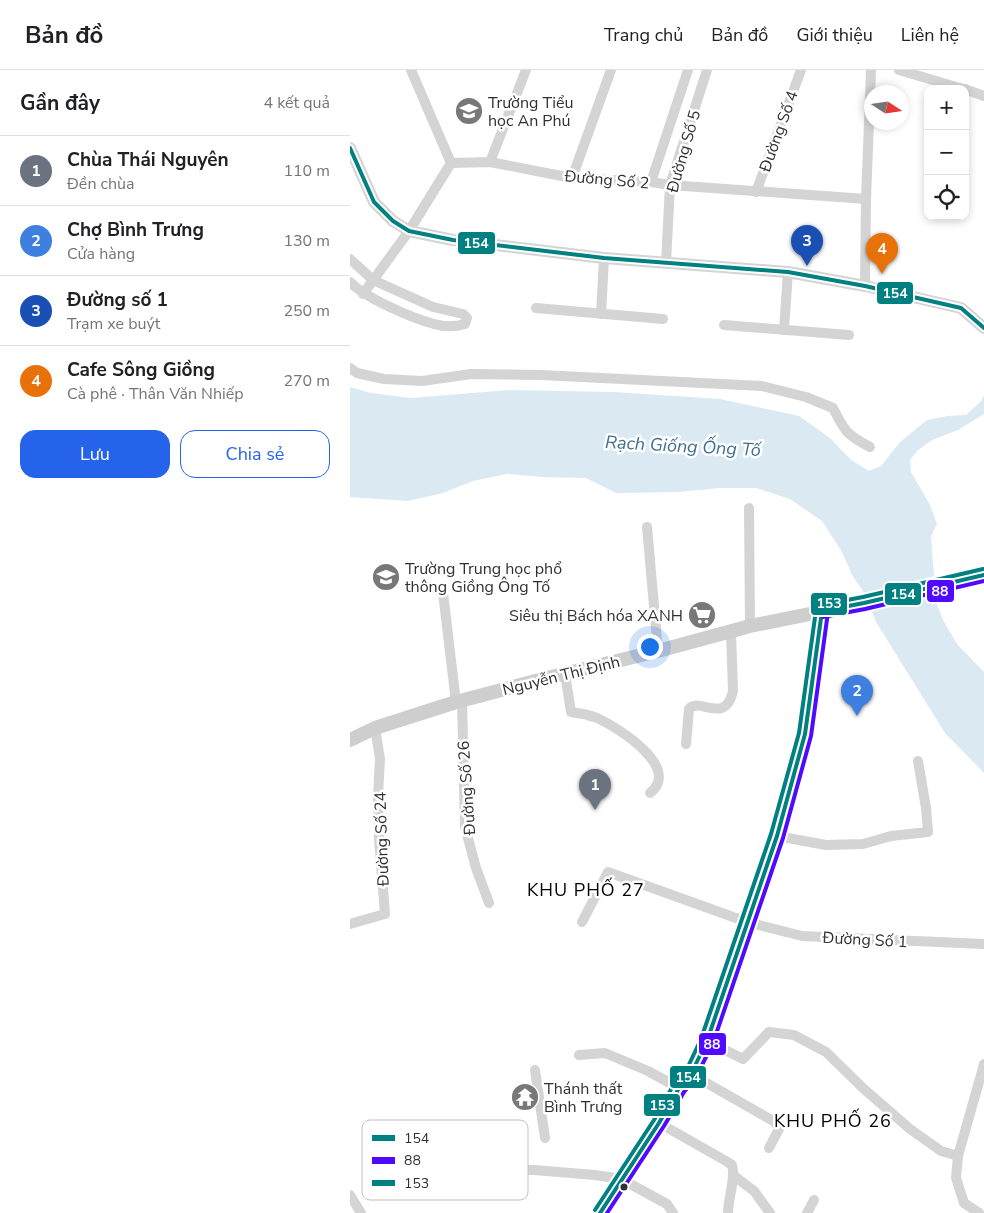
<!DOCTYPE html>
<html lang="vi">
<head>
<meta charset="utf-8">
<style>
  :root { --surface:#fff; --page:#f2f2f2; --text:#202124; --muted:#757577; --line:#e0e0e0; --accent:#2563eb }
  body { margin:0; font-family:"Nunito Sans",sans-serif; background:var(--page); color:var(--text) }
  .controls { position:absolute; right:15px; top:15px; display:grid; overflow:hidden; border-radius:10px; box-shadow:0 2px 8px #0003 }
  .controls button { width:45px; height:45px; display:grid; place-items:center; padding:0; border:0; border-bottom:1px solid var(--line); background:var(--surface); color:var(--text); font:25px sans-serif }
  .compass { position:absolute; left:514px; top:15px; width:45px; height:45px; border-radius:50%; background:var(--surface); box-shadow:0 2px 8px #0003; rotate:102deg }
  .you { position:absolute; left:299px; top:576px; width:18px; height:18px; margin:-12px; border:4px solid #fff; border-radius:50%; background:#1a73e8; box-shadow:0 0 0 8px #1a73e833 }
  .badge { display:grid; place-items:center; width:32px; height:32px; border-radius:50%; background:var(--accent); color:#fff; font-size:16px; font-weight:700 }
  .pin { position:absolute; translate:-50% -41px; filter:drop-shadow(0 1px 2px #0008) }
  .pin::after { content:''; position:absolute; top:26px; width:18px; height:15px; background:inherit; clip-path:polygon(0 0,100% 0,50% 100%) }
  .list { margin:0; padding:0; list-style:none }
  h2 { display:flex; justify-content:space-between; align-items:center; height:65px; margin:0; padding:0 20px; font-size:21px }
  h2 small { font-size:16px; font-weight:400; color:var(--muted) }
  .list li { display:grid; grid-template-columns:32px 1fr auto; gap:15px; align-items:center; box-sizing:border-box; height:70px; padding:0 20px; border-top:1px solid var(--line) }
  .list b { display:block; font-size:19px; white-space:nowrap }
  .list p { margin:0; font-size:16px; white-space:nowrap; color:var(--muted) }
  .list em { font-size:16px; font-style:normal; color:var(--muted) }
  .actions { display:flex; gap:10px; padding:15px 20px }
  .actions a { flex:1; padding:11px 0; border:1px solid var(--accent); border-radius:15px; text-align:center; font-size:18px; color:var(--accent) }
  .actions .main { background:var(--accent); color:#fff }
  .icon { flex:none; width:28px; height:28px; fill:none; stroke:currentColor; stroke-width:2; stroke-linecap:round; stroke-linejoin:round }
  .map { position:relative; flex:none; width:634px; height:1143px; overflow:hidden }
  header { display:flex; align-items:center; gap:30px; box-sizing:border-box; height:70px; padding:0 25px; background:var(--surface); border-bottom:1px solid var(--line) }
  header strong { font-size:24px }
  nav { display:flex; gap:28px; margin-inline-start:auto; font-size:18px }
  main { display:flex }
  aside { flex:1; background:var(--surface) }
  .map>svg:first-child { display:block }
</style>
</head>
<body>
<header>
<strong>Bản đồ</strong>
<nav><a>Trang chủ</a><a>Bản đồ</a><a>Giới thiệu</a><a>Liên hệ</a></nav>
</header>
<main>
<aside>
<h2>Gần đây<small>4 kết quả</small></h2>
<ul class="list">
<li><span class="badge" style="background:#6b7280">1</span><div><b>Chùa Thái Nguyên</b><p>Đền chùa</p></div><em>110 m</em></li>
<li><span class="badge" style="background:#3f7fe0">2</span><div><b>Chợ Bình Trưng</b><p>Cửa hàng</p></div><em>130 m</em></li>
<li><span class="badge" style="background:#1a4fb4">3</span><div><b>Đường số 1</b><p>Trạm xe buýt</p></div><em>250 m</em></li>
<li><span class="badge" style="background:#e8710a">4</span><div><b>Cafe Sông Giồng</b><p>Cà phê · Thân Văn Nhiếp</p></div><em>270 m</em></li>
</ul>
<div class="actions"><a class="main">Lưu</a><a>Chia sẻ</a></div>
</aside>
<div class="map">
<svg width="634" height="1143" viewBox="0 0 634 1143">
  <rect width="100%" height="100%" fill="#fff"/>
  <path fill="#dbe9f2" d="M0,317L21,323L61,328L159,320L264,322L370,329L449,346L480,368L501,390L519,401L531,396L550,372L577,350L597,346L616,345L631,331L634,325V344L608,360L582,370L567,381L560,390L561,402L580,435L587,454L581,466L586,532L593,550L607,574L634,602V703L595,663L526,552L515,524L502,505L492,482L472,451L440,429L406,418H370L328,422L266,423L236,408L193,407L157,404L123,411L93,423L58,431L0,427Z"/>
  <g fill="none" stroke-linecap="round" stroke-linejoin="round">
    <g stroke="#d4d4d4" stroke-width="10">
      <path d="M61,0L101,93L140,92L222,108L301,112L320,115L516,129"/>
      <path d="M549,0L613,19"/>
      <path d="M615,19L634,26"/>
      <path d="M140,92L176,0"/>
      <path d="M222,108L261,0"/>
      <path d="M301,112L338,0"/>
      <path d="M406,122L451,0"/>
      <path d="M0,189L23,210L83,237L113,244L117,248L115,254C105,257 94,257 84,254C62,248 15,228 0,212"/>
      <path d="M316,193L320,115L357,0"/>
      <path d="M515,216L516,129L521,0"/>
      <path d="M13,224L59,161L101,93"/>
      <path d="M186,238L313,249"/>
      <path d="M251,244L254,188"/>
      <path d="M374,255L499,265"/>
      <path d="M434,260L438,202"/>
      <path d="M0,298L7,303L34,309L72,311L121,304L191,305L412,316L456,327L483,338C495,362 497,365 520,377"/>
      <path d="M399,438L400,556"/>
      <path d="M297,457L308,581"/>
      <path d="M93,523L106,632"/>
      <path d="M215,604L221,642C231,643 239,645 247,648C269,658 332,698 300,723"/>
      <path d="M112,631L115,757L126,798L139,833"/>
      <path d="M336,674L339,639C349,626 375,656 383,621L381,562"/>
      <path d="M427,766L476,775L513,774L541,766L578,762L576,738L568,691"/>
      <path d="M232,852L258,802L397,852L452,866L634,874"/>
      <path d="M0,854L35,844L29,769L28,726L30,689L25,658"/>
      <path d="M357,971L393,989L419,962L444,965L476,982L514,1019L560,1059L591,1081L608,1086"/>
      <path d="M229,985L255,983L298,1001L329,1018"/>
      <path d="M185,1000L195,1068"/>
      <path d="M341,1004L425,1052L429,1059L419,1078"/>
      <path d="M309,1053L376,1091L382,1095C386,1107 378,1129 378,1143"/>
      <path d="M383,1105L404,1121L420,1143"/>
      <path d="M18,1120L53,1110L96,1100H184L245,1105L271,1109L317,1134L323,1143"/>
      <path d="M0,1125L11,1143"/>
      <path d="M457,1143L464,1130"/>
      <path d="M629,1143L614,1133L606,1108L608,1086L634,994"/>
    </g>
    <path stroke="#d4d4d4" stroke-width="12" d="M0,78L24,132L43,151L59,161L103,170L254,188L438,202L515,216L611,238L634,258"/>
    <g stroke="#cecece" stroke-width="14">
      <path d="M0,670L25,658L106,632L197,608L308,581L400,556L514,533L634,505"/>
      <path d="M250,1143L309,1053L329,1018L341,1004L357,971L427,766L455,664L472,541"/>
    </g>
    <defs>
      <g id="bus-1">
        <path d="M0,78L24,132L43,151L59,161L103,170L254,188L438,202L515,216L611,238L634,258"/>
        <path d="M472,541L514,533L634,505"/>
        <path d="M250,1143L309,1053L329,1018L341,1004L357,971L427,766L455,664L472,541"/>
      </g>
      <g id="bus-2">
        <path d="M473,547L515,539L634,511"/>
        <path d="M257,1143L314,1056L334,1022L346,1007L363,973L433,768L461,666L478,542"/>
      </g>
      <g id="bus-3">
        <path d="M471,535L513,527L633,499"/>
        <path d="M245,1140L304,1050L324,1014L336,1001L351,969L421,764L449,663L466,540"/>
      </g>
    </defs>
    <use href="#bus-1" stroke="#fff" stroke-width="8"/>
    <use href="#bus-2" stroke="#fff" stroke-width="8"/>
    <use href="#bus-3" stroke="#fff" stroke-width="8"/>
    <use href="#bus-1" stroke="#008080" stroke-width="4"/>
    <use href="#bus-2" stroke="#4f0aff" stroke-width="4"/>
    <use href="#bus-3" stroke="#008080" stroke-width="4"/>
  </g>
  <defs>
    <symbol id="school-disc" viewBox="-11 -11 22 22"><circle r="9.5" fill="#787878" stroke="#fff"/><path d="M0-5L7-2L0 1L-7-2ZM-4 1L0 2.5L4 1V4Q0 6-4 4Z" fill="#fff"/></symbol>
    <symbol id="supermarket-disc" viewBox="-11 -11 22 22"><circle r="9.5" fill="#787878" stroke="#fff"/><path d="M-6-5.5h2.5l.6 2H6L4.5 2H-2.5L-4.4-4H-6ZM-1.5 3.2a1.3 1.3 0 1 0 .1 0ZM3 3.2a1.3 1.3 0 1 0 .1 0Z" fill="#fff"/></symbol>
    <symbol id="temple-disc" viewBox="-11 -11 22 22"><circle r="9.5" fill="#787878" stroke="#fff"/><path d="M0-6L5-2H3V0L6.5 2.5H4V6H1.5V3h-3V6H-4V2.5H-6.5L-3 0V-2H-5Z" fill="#fff"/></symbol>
  </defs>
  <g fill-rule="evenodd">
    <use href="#school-disc" x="103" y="25" width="32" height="32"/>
    <use href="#school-disc" x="20" y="491" width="32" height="32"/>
    <use href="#supermarket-disc" x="336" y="529" width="32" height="32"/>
    <use href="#temple-disc" x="159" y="1011" width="32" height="32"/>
  </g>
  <circle fill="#303030" stroke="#fff" stroke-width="2" cx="274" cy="1117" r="4.5"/>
  <g text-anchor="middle" stroke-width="5" stroke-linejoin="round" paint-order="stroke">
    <g font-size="16" fill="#303030" stroke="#fff" text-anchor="start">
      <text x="138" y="38">Trường Tiểu<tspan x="138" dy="18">học An Phú</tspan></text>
      <text x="55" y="504">Trường Trung học phổ<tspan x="55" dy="18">thông Giồng Ông Tố</tspan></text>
      <text x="333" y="551" text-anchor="end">Siêu thị Bách hóa XANH</text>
      <text x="194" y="1024">Thánh thất<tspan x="194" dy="18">Bình Trưng</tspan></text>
    </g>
    <g font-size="16" fill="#303030" stroke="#fff">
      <text transform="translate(428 61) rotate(-70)" y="6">Đường Số 4</text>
      <text transform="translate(333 81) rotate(-74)" y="6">Đường Số 5</text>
      <text transform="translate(257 109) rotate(5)" y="6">Đường Số 2</text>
      <text transform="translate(211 605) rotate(-14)" y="6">Nguyễn Thị Định</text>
      <text transform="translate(116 718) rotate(-94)" y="6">Đường Số 26</text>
      <text transform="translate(31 769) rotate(-92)" y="6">Đường Số 24</text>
      <text transform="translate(515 869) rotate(3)" y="6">Đường Số 1</text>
    </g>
    <g font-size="18" font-style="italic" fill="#407091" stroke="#fff">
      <text transform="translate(333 376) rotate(3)" y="6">Rạch Giống Ống Tố</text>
    </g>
    <g font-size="18" letter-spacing="1" fill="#000" stroke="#fff">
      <text x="236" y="826">KHU PHỐ 27</text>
      <text x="483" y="1057">KHU PHỐ 26</text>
    </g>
  </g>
  <rect x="12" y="1050" width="166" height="80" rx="8" fill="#fff" stroke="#c1c1c1" stroke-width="1"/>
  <rect x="22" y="1065" width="23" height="6" fill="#008080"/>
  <rect x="22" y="1087" width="23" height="7" fill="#4f0aff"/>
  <rect x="22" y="1110" width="23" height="6" fill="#008080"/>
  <g font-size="14" fill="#303030">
    <text x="54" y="1073">154</text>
    <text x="54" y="1095">88</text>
    <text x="54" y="1118">153</text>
  </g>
  <g stroke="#fff" stroke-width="2">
    <rect x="107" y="161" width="39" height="24" rx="5" fill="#008080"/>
    <rect x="526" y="211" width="38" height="24" rx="5" fill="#008080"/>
    <rect x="576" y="509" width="29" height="24" rx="5" fill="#4f0aff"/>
    <rect x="534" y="512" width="38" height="24" rx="5" fill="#008080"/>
    <rect x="460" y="522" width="38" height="24" rx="5" fill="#008080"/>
    <rect x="348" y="962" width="29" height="24" rx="5" fill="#4f0aff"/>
    <rect x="319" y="995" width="38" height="24" rx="5" fill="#008080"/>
    <rect x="293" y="1023" width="38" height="24" rx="5" fill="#008080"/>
  </g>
  <g font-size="14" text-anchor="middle" font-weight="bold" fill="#fff">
    <text x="126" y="178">154</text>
    <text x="545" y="228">154</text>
    <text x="590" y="526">88</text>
    <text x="553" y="529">154</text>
    <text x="479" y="538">153</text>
    <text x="362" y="979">88</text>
    <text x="338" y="1012">154</text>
    <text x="312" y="1040">153</text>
  </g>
</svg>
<div class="controls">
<button>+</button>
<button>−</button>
<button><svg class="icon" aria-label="locate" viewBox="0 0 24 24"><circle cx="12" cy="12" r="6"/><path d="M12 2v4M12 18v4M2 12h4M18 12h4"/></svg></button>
</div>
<svg class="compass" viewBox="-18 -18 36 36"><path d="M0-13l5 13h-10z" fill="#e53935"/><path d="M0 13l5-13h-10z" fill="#757577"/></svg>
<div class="you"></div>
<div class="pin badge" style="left:245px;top:740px;background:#6b7280">1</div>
<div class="pin badge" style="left:507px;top:646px;background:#3f7fe0">2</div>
<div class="pin badge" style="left:457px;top:196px;background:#1a4fb4">3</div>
<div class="pin badge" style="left:532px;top:204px;background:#e8710a">4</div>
</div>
</main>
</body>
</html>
